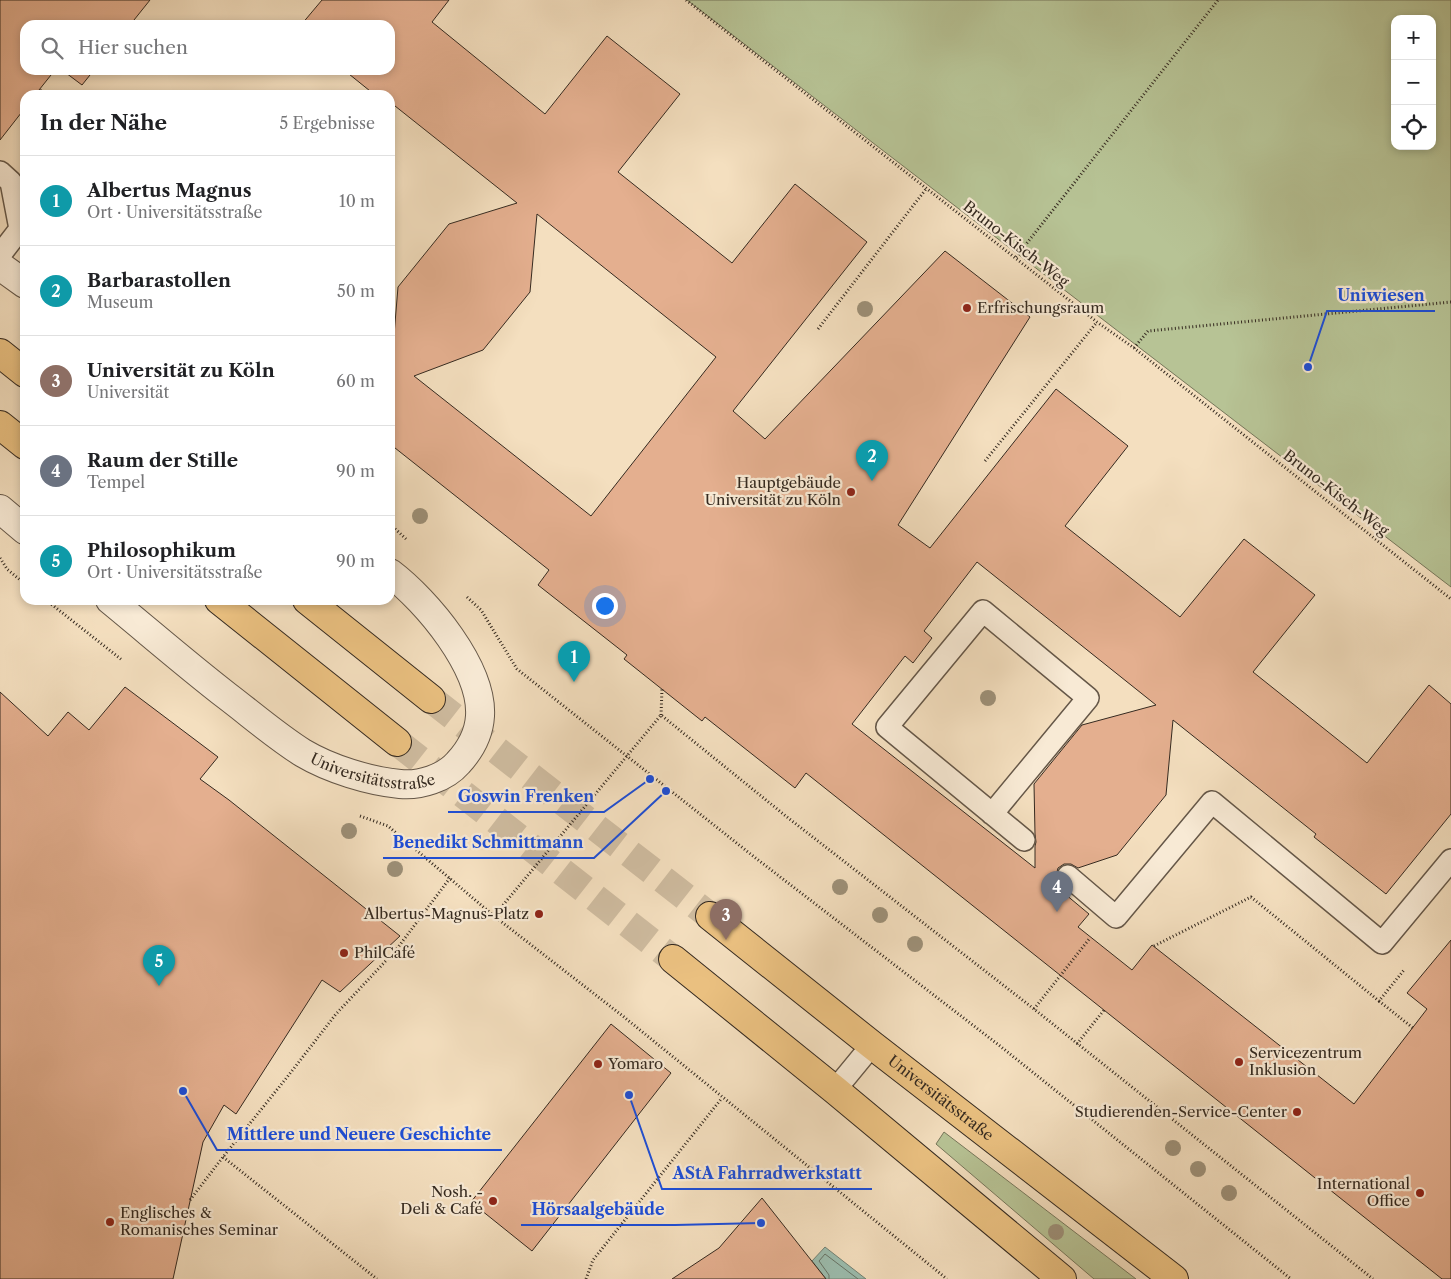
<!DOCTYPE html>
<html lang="de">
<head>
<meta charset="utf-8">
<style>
  :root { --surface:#fff; --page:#f2f2f2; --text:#202124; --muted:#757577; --line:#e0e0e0; --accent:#8f2418 }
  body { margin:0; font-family:"Libre Caslon Text",serif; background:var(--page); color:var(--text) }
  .controls { position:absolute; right:15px; top:15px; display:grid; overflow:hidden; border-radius:10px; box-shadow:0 2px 8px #0003 }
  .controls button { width:45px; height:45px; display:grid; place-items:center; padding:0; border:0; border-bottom:1px solid var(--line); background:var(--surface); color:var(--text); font:25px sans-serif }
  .you { position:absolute; left:604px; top:605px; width:18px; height:18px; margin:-12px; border:4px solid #fff; border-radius:50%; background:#1a73e8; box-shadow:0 0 0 8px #1a73e833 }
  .badge { display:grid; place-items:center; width:32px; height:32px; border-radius:50%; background:var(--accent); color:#fff; font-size:16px; font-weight:700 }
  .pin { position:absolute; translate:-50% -41px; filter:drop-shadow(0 1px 2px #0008) }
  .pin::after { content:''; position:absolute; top:26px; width:18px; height:15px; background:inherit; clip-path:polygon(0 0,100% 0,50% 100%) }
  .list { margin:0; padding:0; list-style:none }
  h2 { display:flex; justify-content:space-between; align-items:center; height:65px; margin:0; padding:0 20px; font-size:21px }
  h2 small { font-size:16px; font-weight:400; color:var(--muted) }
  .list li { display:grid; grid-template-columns:32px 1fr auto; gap:15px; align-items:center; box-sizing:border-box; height:90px; padding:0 20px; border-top:1px solid var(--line) }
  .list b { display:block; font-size:19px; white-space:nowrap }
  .list p { margin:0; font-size:16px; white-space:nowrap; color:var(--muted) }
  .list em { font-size:16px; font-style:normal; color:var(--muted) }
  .icon { flex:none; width:28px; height:28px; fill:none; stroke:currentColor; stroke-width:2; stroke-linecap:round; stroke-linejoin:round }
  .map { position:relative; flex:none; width:1451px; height:1279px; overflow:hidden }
  .search { position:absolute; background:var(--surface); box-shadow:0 2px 8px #0003; left:20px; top:20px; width:375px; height:55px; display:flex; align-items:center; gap:12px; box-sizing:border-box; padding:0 18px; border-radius:15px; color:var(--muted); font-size:19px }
  .panel { position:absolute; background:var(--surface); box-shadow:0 2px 8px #0003; left:20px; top:90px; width:375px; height:515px; border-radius:15px }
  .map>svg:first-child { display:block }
</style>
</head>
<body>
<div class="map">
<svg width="1451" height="1279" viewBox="0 0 1451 1279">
  <rect width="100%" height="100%" fill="#f4dfbf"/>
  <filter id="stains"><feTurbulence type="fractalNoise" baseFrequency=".004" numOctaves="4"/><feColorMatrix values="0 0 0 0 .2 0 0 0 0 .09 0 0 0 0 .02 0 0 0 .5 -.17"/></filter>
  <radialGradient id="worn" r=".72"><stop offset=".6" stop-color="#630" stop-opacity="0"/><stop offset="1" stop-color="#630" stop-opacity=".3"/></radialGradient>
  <g fill="#b7c395" stroke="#76765a" fill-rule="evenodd">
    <path d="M687,0H1451V587ZM1395,19H1432V146H1395Z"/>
    <path d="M944,1132L1136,1279H1094L936,1144Z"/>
  </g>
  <path fill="#9cbdae" stroke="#738275" d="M825,1247L866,1279H826L812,1261Z"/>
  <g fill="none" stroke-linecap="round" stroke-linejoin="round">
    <path stroke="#687467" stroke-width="1" d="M829,1279V1275L819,1261L825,1254L858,1279"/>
  </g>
  <g fill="#e4af8f" stroke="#352a20" fill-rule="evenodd">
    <path d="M0,0H150L130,25H25V70H55L35,95H25V108L0,140Z"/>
    <path d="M322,0H449L432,22L545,114L607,36L680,94L618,172L732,263L795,184L867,242L733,411L765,439L945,251L1030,317L898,525L930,548L1056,389L1128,446L1065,526L1180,617L1244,539L1315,595L1253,672L1367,763L1429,685L1451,704V814L1386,894L1314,837L1316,834L1173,720L1166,795L1117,855L1078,868L1071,864H1064L1058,868L1056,876L1047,879L1089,914L1078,927L1132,970L1152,945L1354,1104L1427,1009L1407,993L1451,940V1279H1442L806,773L795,788L705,717L702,721L624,659L627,655L538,585L549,570L390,444V340L394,335L398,287L449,224L517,203L390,102V95H375L344,70H390V25H301ZM537,214L716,357L591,516L414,376L483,350L530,292ZM977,562L1156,705L1082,725L1034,784L1035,834L1036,842L1035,846V868L852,724L905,656L913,663L932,638L924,631Z"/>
    <path d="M62,70H94L82,85Z"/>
    <path d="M125,687L218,757L200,779L229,800L400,936L340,992L322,980L236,1114L224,1105L203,1142L173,1279H0V692L48,736L68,712L89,730Z"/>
    <path d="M611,1024L671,1073L532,1251L471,1202Z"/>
    <path d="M762,1198L826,1279H672L719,1248Z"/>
  </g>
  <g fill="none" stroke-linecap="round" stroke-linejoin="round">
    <g stroke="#cebb9f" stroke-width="28" stroke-dasharray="28 14" stroke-linecap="butt">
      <path d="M431,699L710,916"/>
      <path d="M397,742L673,959"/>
    </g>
    <defs>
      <g id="lane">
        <path d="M0,172L11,182L20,229L0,255"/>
        <path d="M992,814L1088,698L983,611L887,727L1024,840"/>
        <path d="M1068,876L1116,917L1212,802L1382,943L1451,860"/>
        <path d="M835,1090L872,1045"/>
      </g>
      <g id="street">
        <path d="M0,266L25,284"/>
        <path d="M0,509L25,530"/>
        <path id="s1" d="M110,600C149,632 187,665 227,696C252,715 276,736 303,753C330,769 369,781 400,784C420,786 445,778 458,763C470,750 479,734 480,716C483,668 427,601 390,573"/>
      </g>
      <g id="primary">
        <path d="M0,353L25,373"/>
        <path d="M0,425L25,445"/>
        <path d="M219,600L397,742"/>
        <path d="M307,600L431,699"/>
        <path id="s2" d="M710,916L872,1045L1174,1279"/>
        <path d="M673,959L835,1090L1062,1279"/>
      </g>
    </defs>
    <use href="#lane" stroke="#655748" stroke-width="24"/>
    <use href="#street" stroke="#655748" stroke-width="30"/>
    <use href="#primary" stroke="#352a20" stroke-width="30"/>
    <g stroke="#352a20" stroke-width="3" stroke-dasharray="1 2.5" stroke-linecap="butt">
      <path d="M686,0L1097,322L1134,348L1451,599"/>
      <path d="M40,90L46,95"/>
      <path d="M1016,257L1218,0"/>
      <path d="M818,329L926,189"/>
      <path d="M1134,348L1148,331L1451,302"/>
      <path d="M985,461L1097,322"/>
      <path d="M390,524L406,539"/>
      <path d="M0,558L7,569L25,584"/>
      <path d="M467,597L481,610L517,669L753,856L1000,1046L1291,1279"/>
      <path d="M46,600L122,660"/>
      <path d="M661,715L662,689"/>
      <path d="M360,816L388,826L494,916L624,1017L947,1279"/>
      <path d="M494,916L661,715L787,817L1034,1009L1373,1279"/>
      <path d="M1154,946L1251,897L1379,1001L1404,970"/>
      <path d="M1379,1001L1413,1028"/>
      <path d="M1034,1009L1090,938"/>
      <path d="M1077,1044L1104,1010"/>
      <path d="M223,1157L377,1279"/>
      <path d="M190,1200L223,1157L288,1076L336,1014L396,950L450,878"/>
      <path d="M586,1279L593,1260L722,1098"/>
    </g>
    <use href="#lane" stroke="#f8ead5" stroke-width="21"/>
    <use href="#street" stroke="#f8ead5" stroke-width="28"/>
    <use href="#primary" stroke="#eac080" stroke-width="28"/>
  </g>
  <g fill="#9d9078">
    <circle cx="865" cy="309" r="8"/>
    <circle cx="420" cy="516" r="8"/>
    <circle cx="988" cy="698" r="8"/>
    <circle cx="349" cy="831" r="8"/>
    <circle cx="395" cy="869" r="8"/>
    <circle cx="840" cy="887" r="8"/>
    <circle cx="880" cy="915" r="8"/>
    <circle cx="915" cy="944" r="8"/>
    <circle cx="1173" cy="1148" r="8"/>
    <circle cx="1198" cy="1169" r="8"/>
    <circle cx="1229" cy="1193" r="8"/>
    <circle cx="1056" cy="1232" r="8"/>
  </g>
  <g fill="#8f2418" stroke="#f8ead5" stroke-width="2">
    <circle cx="967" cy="308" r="5"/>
    <circle cx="851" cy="492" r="5"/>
    <circle cx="539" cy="914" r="5"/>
    <circle cx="344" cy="953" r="5"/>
    <circle cx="1239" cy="1062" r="5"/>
    <circle cx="598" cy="1064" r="5"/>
    <circle cx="1297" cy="1112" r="5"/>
    <circle cx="1420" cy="1193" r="5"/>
    <circle cx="493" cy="1201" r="5"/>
    <circle cx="110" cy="1222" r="5"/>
  </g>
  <g text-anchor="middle" stroke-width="4.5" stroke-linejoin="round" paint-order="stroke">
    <g font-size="15" fill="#352a20" stroke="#f8ead5">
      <text transform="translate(1016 244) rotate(38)" y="5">Bruno-Kisch-Weg</text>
      <text transform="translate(1336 493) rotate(38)" y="5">Bruno-Kisch-Weg</text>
      <text dy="5" stroke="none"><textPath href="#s1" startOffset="320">Universitätsstraße</textPath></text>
      <text dy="5" stroke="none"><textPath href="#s2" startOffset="294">Universitätsstraße</textPath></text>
    </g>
    <g font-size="15" fill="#352a20" stroke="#f8ead5" text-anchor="start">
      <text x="977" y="313">Erfrischungsraum</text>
      <text x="841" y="488" text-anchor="end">Hauptgebäude<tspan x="841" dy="17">Universität zu Köln</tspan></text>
      <text x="529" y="919" text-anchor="end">Albertus-Magnus-Platz</text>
      <text x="354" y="958">PhilCafé</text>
      <text x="1249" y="1058">Servicezentrum<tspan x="1249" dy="17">Inklusion</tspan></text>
      <text x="608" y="1069">Yomaro</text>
      <text x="1287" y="1117" text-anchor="end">Studierenden-Service-Center</text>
      <text x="1410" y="1189" text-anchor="end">International<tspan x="1410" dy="17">Office</tspan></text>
      <text x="483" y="1197" text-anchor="end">Nosh. -<tspan x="483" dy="17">Deli &amp; Café</tspan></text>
      <text x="120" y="1218">Englisches &amp;<tspan x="120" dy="17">Romanisches Seminar</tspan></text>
    </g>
  </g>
  <path fill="none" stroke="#1d4ed8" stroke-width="2" d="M1308 367L1327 311H1435M650 779L604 812H448M666 791L594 858H383M183 1091L217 1150H502M629 1095L662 1189H872M761 1223L675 1225H521"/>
  <g fill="#1d4ed8" stroke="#f8ead5" stroke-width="2">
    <circle cx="1308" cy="367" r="5"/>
    <circle cx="650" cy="779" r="5"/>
    <circle cx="666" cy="791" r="5"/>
    <circle cx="183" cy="1091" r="5"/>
    <circle cx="629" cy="1095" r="5"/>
    <circle cx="761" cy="1223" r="5"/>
  </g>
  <g font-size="16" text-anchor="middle" font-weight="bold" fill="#1d4ed8" stroke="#f8ead5" stroke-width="4.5" stroke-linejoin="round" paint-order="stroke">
    <text x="1381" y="301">Uniwiesen</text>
    <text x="526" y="802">Goswin Frenken</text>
    <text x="488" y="848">Benedikt Schmittmann</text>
    <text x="359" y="1140">Mittlere und Neuere Geschichte</text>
    <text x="767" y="1179">AStA Fahrradwerkstatt</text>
    <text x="598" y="1215">Hörsaalgebäude</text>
  </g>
  <rect width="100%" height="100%" filter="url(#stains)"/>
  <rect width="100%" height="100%" fill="url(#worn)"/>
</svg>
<div class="controls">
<button>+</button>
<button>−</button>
<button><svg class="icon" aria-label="locate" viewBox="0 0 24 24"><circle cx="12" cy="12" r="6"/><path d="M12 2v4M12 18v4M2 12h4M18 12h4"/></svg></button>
</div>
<div class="you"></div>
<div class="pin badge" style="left:574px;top:682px;background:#0f9aa8">1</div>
<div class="pin badge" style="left:872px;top:481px;background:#0f9aa8">2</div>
<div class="pin badge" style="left:726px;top:940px;background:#8d6e63">3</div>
<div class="pin badge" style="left:1057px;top:912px;background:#6b7280">4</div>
<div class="pin badge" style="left:159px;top:986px;background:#0f9aa8">5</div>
<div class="search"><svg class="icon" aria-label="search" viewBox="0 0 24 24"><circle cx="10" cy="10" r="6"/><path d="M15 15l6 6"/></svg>Hier suchen</div>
<section class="panel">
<h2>In der Nähe<small>5 Ergebnisse</small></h2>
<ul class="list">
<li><span class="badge" style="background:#0f9aa8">1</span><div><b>Albertus Magnus</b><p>Ort · Universitätsstraße</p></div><em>10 m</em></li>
<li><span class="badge" style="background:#0f9aa8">2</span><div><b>Barbarastollen</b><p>Museum</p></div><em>50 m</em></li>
<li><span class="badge" style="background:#8d6e63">3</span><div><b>Universität zu Köln</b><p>Universität</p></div><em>60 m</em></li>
<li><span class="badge" style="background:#6b7280">4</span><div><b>Raum der Stille</b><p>Tempel</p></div><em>90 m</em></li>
<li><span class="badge" style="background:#0f9aa8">5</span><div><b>Philosophikum</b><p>Ort · Universitätsstraße</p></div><em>90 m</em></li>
</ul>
</section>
</div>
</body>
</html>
